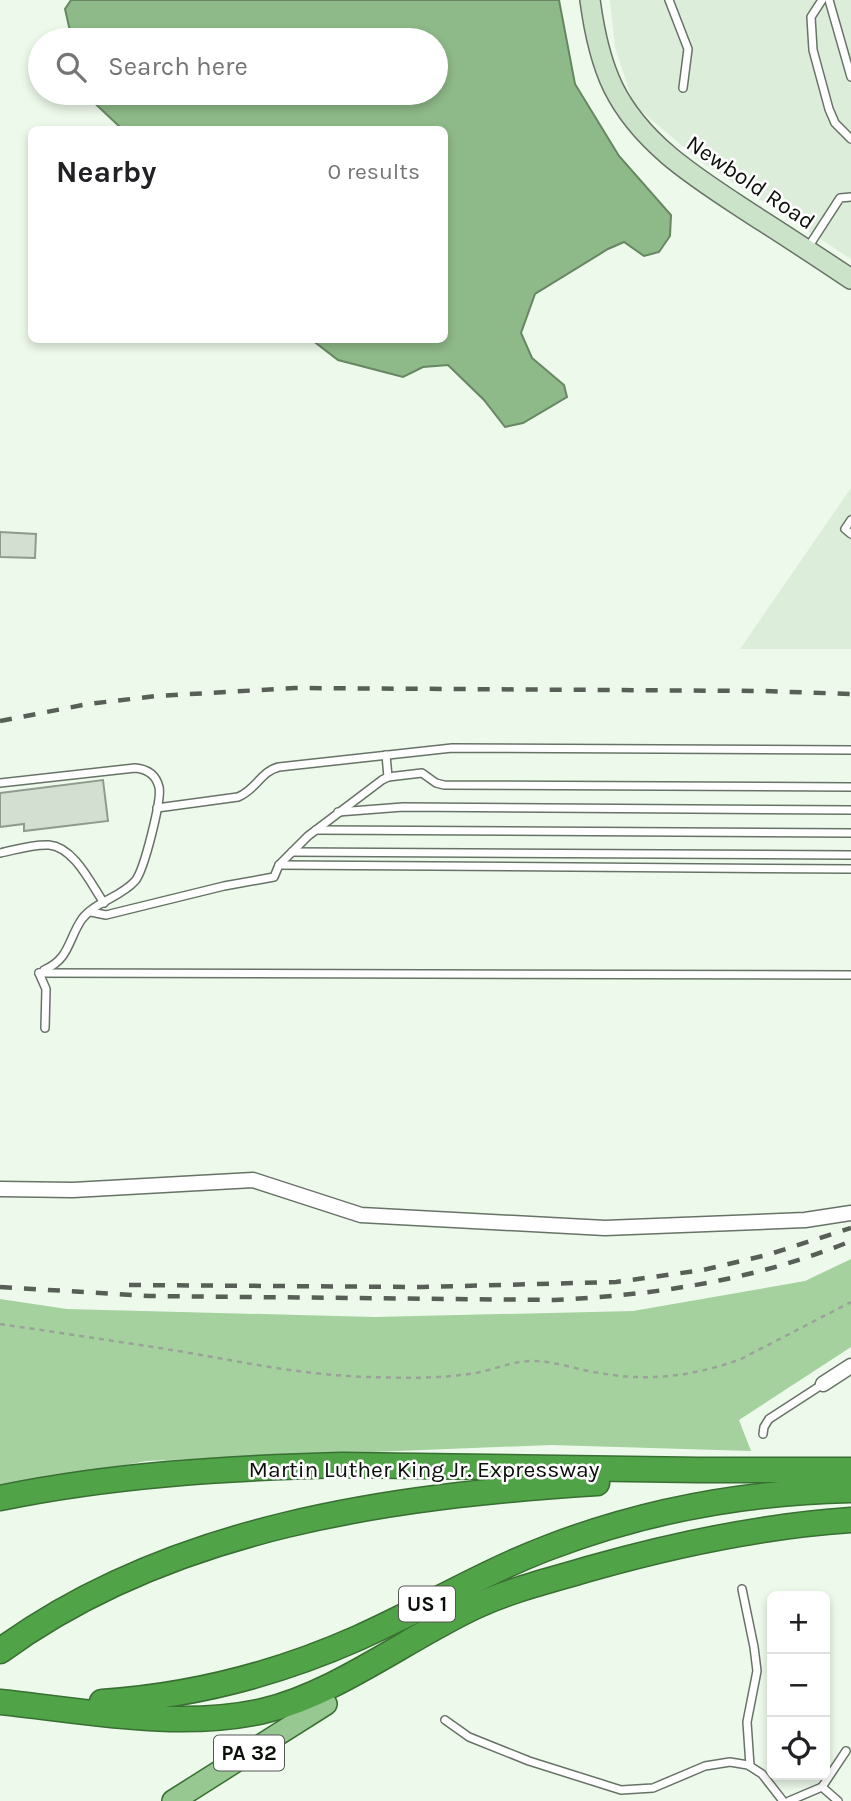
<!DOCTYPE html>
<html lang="en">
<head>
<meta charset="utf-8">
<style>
  :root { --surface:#fff; --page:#f6f6f6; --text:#202124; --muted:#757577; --line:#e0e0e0 }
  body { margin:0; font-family:Karla,sans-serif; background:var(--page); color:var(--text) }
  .controls { position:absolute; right:21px; bottom:21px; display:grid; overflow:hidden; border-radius:10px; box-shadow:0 4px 10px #0003 }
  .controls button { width:63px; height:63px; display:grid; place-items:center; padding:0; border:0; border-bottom:2px solid var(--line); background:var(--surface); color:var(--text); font:35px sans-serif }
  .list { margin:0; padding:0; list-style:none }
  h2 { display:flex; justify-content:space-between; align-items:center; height:91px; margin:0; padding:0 28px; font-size:30px }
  h2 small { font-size:23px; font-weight:400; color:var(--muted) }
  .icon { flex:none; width:38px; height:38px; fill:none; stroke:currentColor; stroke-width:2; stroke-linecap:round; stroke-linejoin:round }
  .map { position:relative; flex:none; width:851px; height:1801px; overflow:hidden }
  .search { position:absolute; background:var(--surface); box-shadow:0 4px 10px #0003; left:28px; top:28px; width:420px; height:77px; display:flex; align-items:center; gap:18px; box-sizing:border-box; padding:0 24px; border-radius:38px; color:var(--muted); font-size:26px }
  .panel { position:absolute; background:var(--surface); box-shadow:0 4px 10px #0003; left:28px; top:126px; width:420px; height:217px; border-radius:10px }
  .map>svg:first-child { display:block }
</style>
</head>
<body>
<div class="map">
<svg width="851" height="1801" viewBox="0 0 851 1801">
  <rect width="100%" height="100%" fill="#edf9eb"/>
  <g fill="#dcedda">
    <path d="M610,0H851V259L700,161L634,105L615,47Z"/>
    <path d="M851,488V649H740Z"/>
  </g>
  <path fill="#a5d19f" d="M851,1259V1347L739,1420L751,1451L551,1445L147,1461L0,1488V1299L67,1309L374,1317L633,1311L805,1281Z"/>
  <path fill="#8eb988" stroke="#678662" stroke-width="2" d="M71,0H559L575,84L619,156L671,215L670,236L659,252L644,256L624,242L608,249L535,294L521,333L532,358L564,385L567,397L523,423L505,427L484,400L448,365L423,367L403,377L338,360L312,340H444V130L122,129L84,93H436V40H72L65,9Z"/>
  <g fill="#d3dfd1" stroke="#909b8f" stroke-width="2">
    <path d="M0,532L36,534L35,558L0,557Z"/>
    <path d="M103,780L108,821L24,831V824L0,827V793Z"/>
  </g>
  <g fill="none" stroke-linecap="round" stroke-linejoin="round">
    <defs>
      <g id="lane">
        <path d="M669,0L688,49L683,88"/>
        <path d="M822,0L811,17L813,50L829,109L835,123L851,139"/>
        <path d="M829,0L851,77"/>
        <path d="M807,249L840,198L851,197"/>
        <path d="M851,520L845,529L851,534"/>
        <path d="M386,755L388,777"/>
        <path d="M0,783L135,768C147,769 156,775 159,787C162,799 144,871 135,881C121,897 95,902 82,919C68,939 70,959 44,970"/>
        <path d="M157,808L238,797C256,790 261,771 279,767L452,748L851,750"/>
        <path d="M338,812L403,807L851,810"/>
        <path d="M316,830L851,833"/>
        <path d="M292,852L851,855"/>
        <path d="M0,853C15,850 33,844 49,845C74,847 91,884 104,903"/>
        <path d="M279,865L851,869"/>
        <path d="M91,912L106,915L224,886L274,877L279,865L308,836L382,780L388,777L422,773L436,783L444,785L851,787"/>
        <path d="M39,973L851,975"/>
        <path d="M39,973L46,989L45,1028"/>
        <path d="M763,1434L764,1427L769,1419L823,1384"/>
        <path d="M742,1589L754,1647L757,1671L747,1722L750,1766"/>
        <path d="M445,1720L469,1737L529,1761L621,1790L653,1788L705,1766L730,1762L748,1765L762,1774L783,1801"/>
        <path d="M822,1787L838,1801"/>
        <path d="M789,1801L822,1787L846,1751"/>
      </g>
      <g id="street">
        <path d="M0,1189L73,1190L253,1180L361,1215L605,1228L805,1220L851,1213"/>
        <path d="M823,1384L851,1366"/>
      </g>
      <path id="secondary" d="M590,0C594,30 600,60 613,87C642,146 700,180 753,215C786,236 818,257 851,279"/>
      <path id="primary" d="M173,1801L326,1704"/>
      <g id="highway">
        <path d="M0,1498C112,1475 226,1468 341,1465L699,1470H851"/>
        <path d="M0,1651C171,1526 392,1496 597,1483"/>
        <path d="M0,1702C86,1711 178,1730 263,1711C336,1694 407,1638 476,1606C513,1589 552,1580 592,1568C677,1544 762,1526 851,1520"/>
        <path d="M102,1702C191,1696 277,1674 358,1638C423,1609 484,1572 550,1547C647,1510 748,1492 851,1490"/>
      </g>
    </defs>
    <use href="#lane" stroke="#687367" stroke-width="10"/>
    <use href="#street" stroke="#687367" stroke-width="17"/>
    <use href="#secondary" stroke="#687367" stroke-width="22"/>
    <use href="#primary" stroke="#386f32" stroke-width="24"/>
    <use href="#highway" stroke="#386f32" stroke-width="27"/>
    <path stroke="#9aa398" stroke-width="2.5" stroke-dasharray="5 5" stroke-linecap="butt" d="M0,1324C61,1333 123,1342 184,1352C247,1363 304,1375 369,1377C403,1378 441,1379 475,1373C494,1370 512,1361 532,1361C556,1361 577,1370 600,1373C648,1382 695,1376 741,1359L851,1302"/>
    <use href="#lane" stroke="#fff" stroke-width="7"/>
    <use href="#street" stroke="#fff" stroke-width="14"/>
    <use href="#secondary" stroke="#cbe3c8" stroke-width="19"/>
    <use href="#primary" stroke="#97c891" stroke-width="21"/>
    <use href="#highway" stroke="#51a347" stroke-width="24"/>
    <g stroke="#585f57" stroke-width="4.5" stroke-dasharray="12 12" stroke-linecap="butt">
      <path d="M0,721L88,704L157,696L295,688L764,691L851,694"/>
      <path d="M129,1285L422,1287L616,1282L703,1270L767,1255L851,1228"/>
      <path d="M0,1287L149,1296L554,1300C656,1295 756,1280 851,1241"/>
    </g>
  </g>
  <g text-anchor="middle" stroke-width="5" stroke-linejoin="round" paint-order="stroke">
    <g fill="#fff" stroke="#545754" stroke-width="2">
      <rect x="399" y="1586.5" width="56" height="35" rx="5"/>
      <rect x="214" y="1735.5" width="70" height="35" rx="5"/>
    </g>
    <g font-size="21" font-weight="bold" fill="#0b0f0a">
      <text x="427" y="1611">US 1</text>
      <text x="249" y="1760">PA 32</text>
    </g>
    <g font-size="23" fill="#0b0f0a" stroke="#fff">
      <text transform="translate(751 182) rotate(34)" y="8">Newbold Road</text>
      <text x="424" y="1477">Martin Luther King Jr. Expressway</text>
    </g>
  </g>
</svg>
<div class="controls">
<button>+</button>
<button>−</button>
<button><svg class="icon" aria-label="locate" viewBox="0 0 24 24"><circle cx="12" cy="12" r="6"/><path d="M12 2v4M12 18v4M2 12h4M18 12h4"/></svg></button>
</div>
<div class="search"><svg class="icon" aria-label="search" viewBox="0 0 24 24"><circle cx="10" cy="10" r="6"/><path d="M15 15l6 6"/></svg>Search here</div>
<section class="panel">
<h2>Nearby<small>0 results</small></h2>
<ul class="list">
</ul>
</section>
</div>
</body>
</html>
